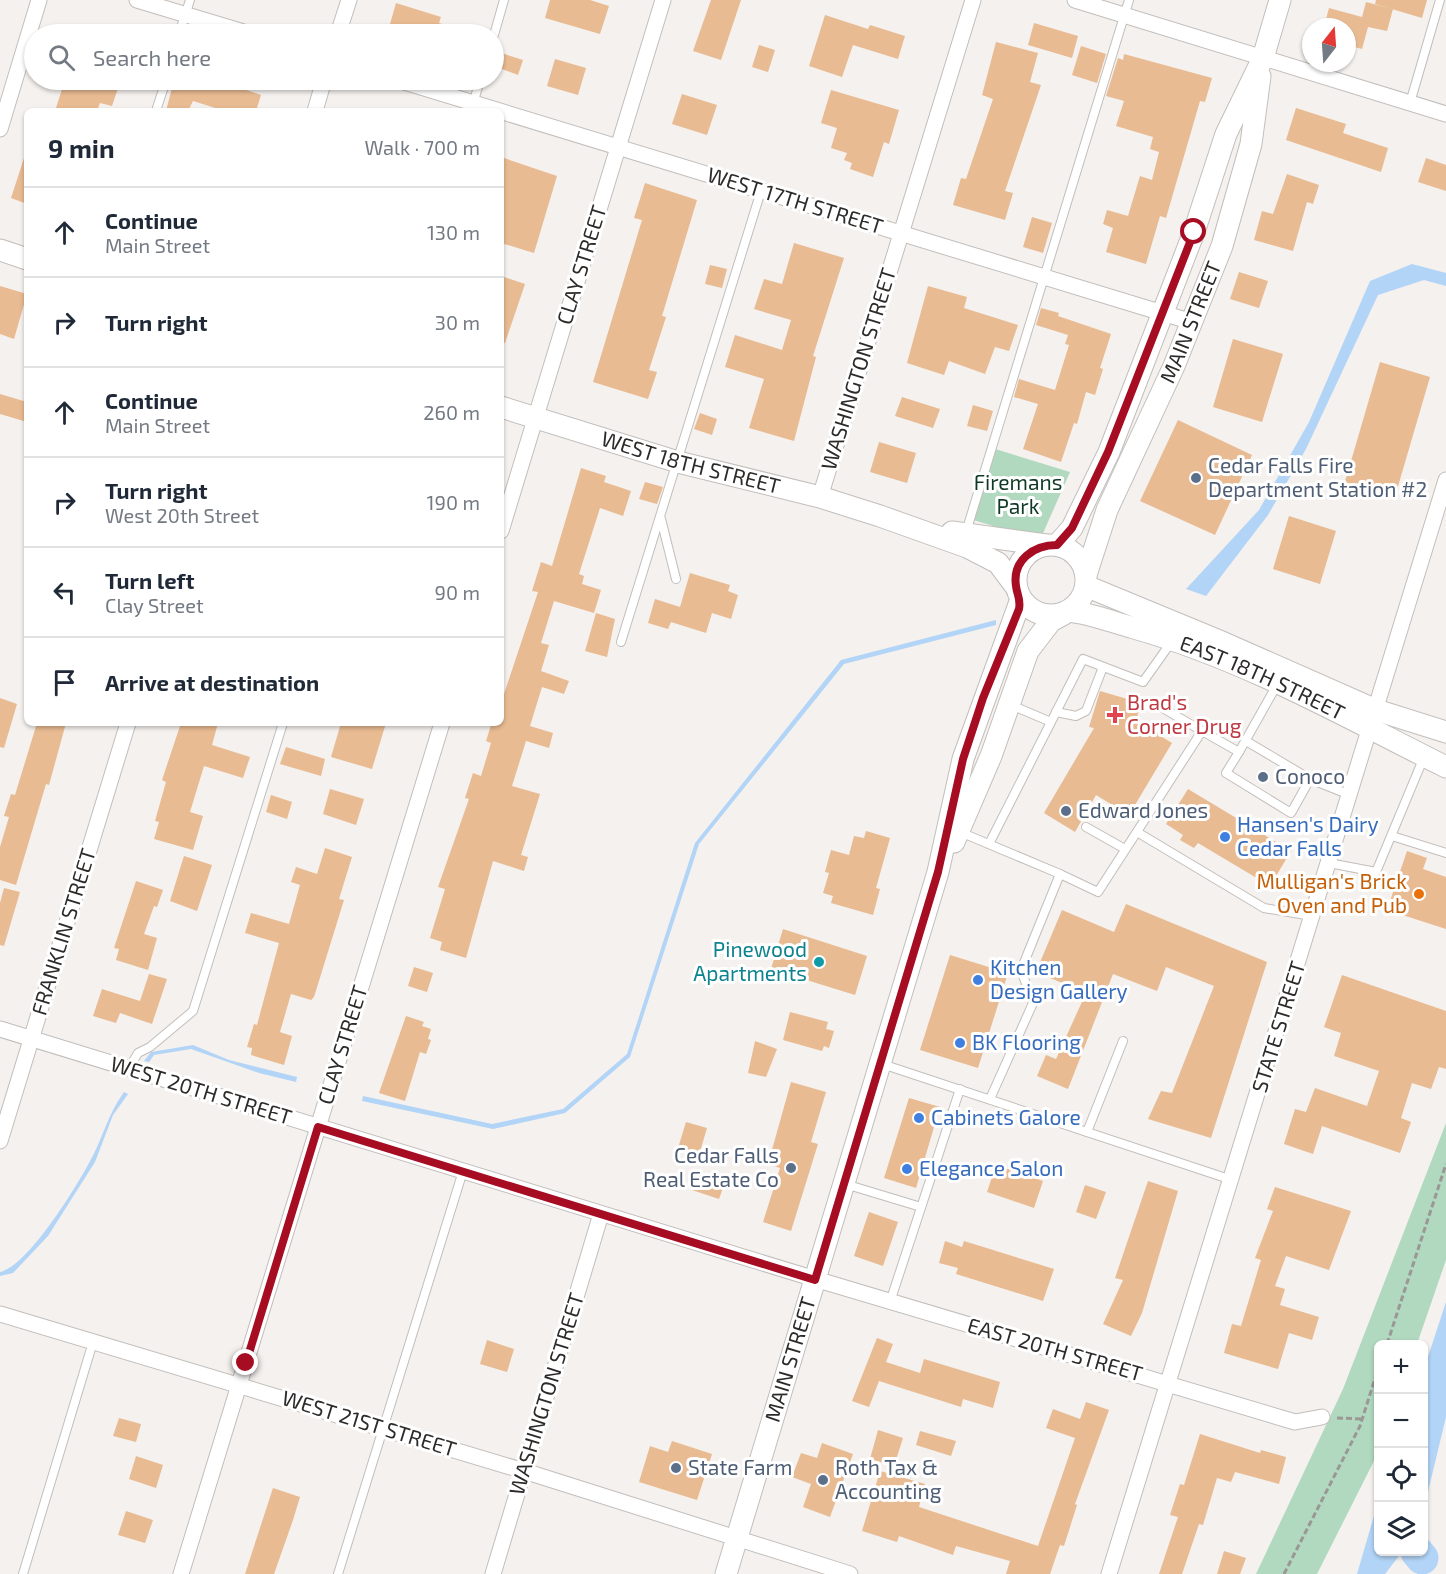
<!DOCTYPE html>
<html lang="en">
<head>
<meta charset="utf-8">
<style>
  :root { --surface:#fff; --page:#f6f6f7; --text:#1f2937; --muted:#747a83; --line:#e0e1e3 }
  body { margin:0; font-family:"Exo 2",sans-serif; background:var(--page); color:var(--text) }
  .controls { position:absolute; right:18px; bottom:18px; display:grid; overflow:hidden; border-radius:9px; box-shadow:0 2px 4px #0004 }
  .controls button { width:54px; height:54px; display:grid; place-items:center; padding:0; border:0; border-bottom:2px solid var(--line); background:var(--surface); color:var(--text); font:30px sans-serif }
  .compass { position:absolute; left:1302px; top:18px; width:54px; height:54px; border-radius:50%; background:var(--surface); box-shadow:0 2px 4px #0004; rotate:17deg }
  .stop { position:absolute; width:18px; height:18px; margin:-14px; border:4px solid #a60d23; border-radius:50%; background:#fff }
  .stop.end { background:#a60d23; border-color:#fff; box-shadow:0 2px 6px #0008 }
  .list { margin:0; padding:0; list-style:none }
  h2 { display:flex; justify-content:space-between; align-items:center; height:78px; margin:0; padding:0 24px; font-size:26px }
  h2 small { font-size:20px; font-weight:400; color:var(--muted) }
  .list li { display:grid; grid-template-columns:39px 1fr auto; gap:18px; align-items:center; box-sizing:border-box; height:90px; padding:0 24px; border-top:2px solid var(--line) }
  .list b { display:block; font-size:22px; white-space:nowrap }
  .list p { margin:0; font-size:20px; white-space:nowrap; color:var(--muted) }
  .list em { font-size:20px; font-style:normal; color:var(--muted) }
  .icon { flex:none; width:33px; height:33px; fill:none; stroke:currentColor; stroke-width:2; stroke-linecap:round; stroke-linejoin:round }
  .map { position:relative; flex:none; width:1446px; height:1574px; overflow:hidden }
  .search { position:absolute; background:var(--surface); box-shadow:0 2px 4px #0004; left:24px; top:24px; width:480px; height:66px; display:flex; align-items:center; gap:15px; box-sizing:border-box; padding:0 21px; border-radius:33px; color:var(--muted); font-size:22px }
  .panel { position:absolute; background:var(--surface); box-shadow:0 2px 4px #0004; left:24px; top:108px; width:480px; height:618px; border-radius:9px }
  .map>svg:first-child { display:block }
</style>
</head>
<body>
<div class="map">
<svg width="1446" height="1574" viewBox="0 0 1446 1574">
  <rect width="100%" height="100%" fill="#f5f1ee"/>
  <g fill="#b0d9bf">
    <path d="M992,448L1070,472L1040,540L970,519Z"/>
    <path d="M1446,1123V1260L1417,1344H1378V1453L1317,1574H1256L1343,1389Z"/>
  </g>
  <g fill="#b2d4f6">
    <path d="M1412,264L1446,273V286L1424,280L1378,295L1306,449L1268,515L1206,596L1186,589L1259,510L1309,422L1370,281Z"/>
    <path d="M996,620V625L844,664L699,844L630,1057L565,1113L493,1129L362,1101L363,1096L492,1124L563,1109L627,1054L695,843L841,660Z"/>
    <path d="M193,1045L229,1060L297,1077L296,1082L259,1073L191,1049L154,1055L149,1062L144,1061L151,1052Z"/>
    <path d="M124,1092L128,1094L113,1115L95,1162L48,1236L13,1273L0,1276V1272C28,1266 75,1189 89,1163C103,1139 107,1115 124,1092Z"/>
    <path d="M1446,1302V1417L1424,1508V1369Z"/>
    <path d="M1378,1502V1552H1402L1385,1574H1357Z"/>
  </g>
  <g fill="none" stroke-linecap="round" stroke-linejoin="round">
    <path stroke="#b2d4f6" stroke-width="33" d="M1417,1552L1422,1558"/>
  </g>
  <g fill="#e8bb92">
    <path d="M550,0H590L609,6L600,34L545,18Z"/>
    <path d="M711,0H741L721,60L693,51Z"/>
    <path d="M1376,0H1427L1422,18L1375,4Z"/>
    <path d="M1366,2L1393,9L1387,31L1368,27L1362,49L1347,45V27H1324L1329,8L1362,17Z"/>
    <path d="M396,3L441,17L439,23L466,32V34H398L388,31Z"/>
    <path d="M825,15L868,29L870,25L905,36L898,59L853,45L842,77L809,66Z"/>
    <path d="M1034,23L1078,36L1072,58L1028,45Z"/>
    <path d="M996,42L1038,53L1030,82L1041,85L1005,191L1013,193L1005,220L953,205L961,178L966,179L993,99L982,95Z"/>
    <path d="M759,45L775,50L768,72L752,67Z"/>
    <path d="M1081,46L1106,54L1097,83L1072,75Z"/>
    <path d="M498,52L523,60L518,75L494,66Z"/>
    <path d="M1124,54L1212,78L1205,102L1200,101L1166,218L1160,216L1146,264L1106,252L1113,228L1103,224L1107,210L1128,216L1140,176L1152,180L1159,152L1150,149L1153,137L1116,126L1124,101L1106,96L1118,58L1123,60Z"/>
    <path d="M555,59L586,68L578,95L547,86Z"/>
    <path d="M65,80H101L119,85L112,106L100,103L97,111H55Z"/>
    <path d="M174,80H230L229,84L261,95L256,111H225L193,101L188,111H166Z"/>
    <path d="M831,90L899,110L889,144L884,142L873,177L850,169L852,163L844,160L847,153L831,148L837,128L821,123Z"/>
    <path d="M682,94L717,105L707,135L672,124Z"/>
    <path d="M1296,108L1346,124L1343,133L1388,148L1381,172L1286,140Z"/>
    <path d="M501,157L557,176L534,253L501,243Z"/>
    <path d="M24,158L27,159V204L11,198Z"/>
    <path d="M1426,158L1446,165V191L1418,182Z"/>
    <path d="M1287,174L1319,185L1313,204L1307,202L1293,251L1254,240L1262,211L1273,214Z"/>
    <path d="M645,183L697,200L662,316L666,317L649,370L657,372L648,399L593,382L642,220L634,218Z"/>
    <path d="M1032,217L1052,223L1043,253L1023,247Z"/>
    <path d="M794,243L844,258L813,356L816,357L794,441L749,428L764,379L725,367L735,335L782,350L791,320L754,309L764,279L782,284Z"/>
    <path d="M710,265L727,269L722,288L705,284Z"/>
    <path d="M1239,272L1268,281L1259,308L1230,299Z"/>
    <path d="M501,276L525,284L505,343L501,342Z"/>
    <path d="M0,286L27,294L14,339L0,334Z"/>
    <path d="M928,286L967,297L964,308L1018,325L1009,351L995,347L985,374L949,361L944,375L907,363Z"/>
    <path d="M1041,308L1059,313L1058,316L1111,334L1100,368L1103,369L1095,395L1086,392L1077,424L1074,423L1061,462L1023,449L1038,404L1014,397L1019,379L1055,390L1069,345L1065,344L1068,335L1036,325Z"/>
    <path d="M1233,339L1283,354L1262,422L1213,407Z"/>
    <path d="M1380,362L1430,377L1394,500L1344,485Z"/>
    <path d="M0,394L27,402V422L0,414Z"/>
    <path d="M902,397L940,409L933,428L895,416Z"/>
    <path d="M973,405L993,411L987,431L967,426Z"/>
    <path d="M700,413L717,419L712,435L694,429Z"/>
    <path d="M1178,420L1252,455L1215,535L1140,501Z"/>
    <path d="M879,442L916,453L907,483L870,472Z"/>
    <path d="M581,468L606,476L604,482L631,491L623,516L600,508L579,574L584,576L582,584L601,590L594,613L554,601L541,643L549,645L541,671L569,681L564,694L542,687L530,726L553,733L549,748L526,741L512,786L540,794L521,855L528,857L524,871L493,861L466,958L440,950L442,942L430,938L445,889L438,887L469,799L465,798L473,773L481,776L491,743L486,741L491,725L501,723V703L538,592L532,591L541,562L552,566Z"/>
    <path d="M645,482L663,487L657,504L639,499Z"/>
    <path d="M1289,516L1336,531L1320,584L1273,569Z"/>
    <path d="M690,573L730,585L728,591L738,595L731,619L712,613L706,633L671,622L668,629L648,623L655,599L680,607Z"/>
    <path d="M596,613L615,619L607,657L585,651Z"/>
    <path d="M1100,691L1141,703L1136,721L1172,743L1129,815L1096,795L1075,832L1044,813L1094,728L1089,727Z"/>
    <path d="M0,698L17,704L4,748L0,747Z"/>
    <path d="M37,723H66L49,785L46,784L16,885L0,880V847L9,817L4,816L11,794L15,795Z"/>
    <path d="M181,723H218L212,745L250,757L243,778L204,766L190,812L203,816L193,850L154,839L159,822L155,821L166,782L162,780Z"/>
    <path d="M341,723H386L372,769L331,757Z"/>
    <path d="M286,747L325,759L321,776L280,764Z"/>
    <path d="M330,789L364,799L356,825L323,814Z"/>
    <path d="M1188,789L1291,851L1270,886L1198,843L1194,848L1180,840L1183,835L1166,824Z"/>
    <path d="M271,795L292,802L287,819L266,812Z"/>
    <path d="M866,831L890,838L876,888L880,889L873,915L831,903L833,896L823,893L829,873L825,872L831,850L849,855L854,836L864,838Z"/>
    <path d="M325,848L352,857L339,899L344,900L314,997L311,1000L291,994L280,1032L292,1036L284,1065L251,1055L252,1048L247,1047L254,1024L257,1025L279,943L245,933L251,913L289,924L300,885L291,882L296,867L317,874Z"/>
    <path d="M1407,851L1427,858L1423,869L1446,877V929L1387,910Z"/>
    <path d="M184,856L212,865L197,911L170,901Z"/>
    <path d="M136,881L163,890L157,907L154,906L144,934L157,938L148,970L116,960L119,949L114,948Z"/>
    <path d="M4,888L20,892L4,946L0,945V903Z"/>
    <path d="M1126,904L1267,962L1211,1138L1148,1119L1161,1091L1172,1093L1214,986L1166,967L1157,991L1113,974L1068,1089L1037,1076L1046,1055L1056,1059L1086,993L1036,972L1062,910L1114,932Z"/>
    <path d="M783,929L867,956L855,995L771,969Z"/>
    <path d="M950,955L1008,973L978,1068L920,1050Z"/>
    <path d="M414,967L433,973L427,992L408,986Z"/>
    <path d="M149,974L167,979L152,1024L120,1013L116,1023L93,1016L102,989L140,1001Z"/>
    <path d="M1342,975L1446,1011V1069L1439,1067L1431,1089L1412,1083L1401,1118L1411,1122L1400,1153L1322,1126L1313,1154L1284,1144L1295,1109L1306,1112L1315,1088L1367,1106L1379,1071L1334,1056L1341,1033L1324,1027Z"/>
    <path d="M790,1012L828,1022L826,1029L834,1031L829,1048L824,1046L822,1051L783,1040Z"/>
    <path d="M406,1016L424,1022L422,1026L431,1029L428,1039L431,1040L426,1054L420,1052L405,1101L379,1093Z"/>
    <path d="M755,1041L777,1049L766,1077L748,1073Z"/>
    <path d="M791,1082L826,1092L811,1142L818,1144L791,1231L763,1222L780,1168L768,1164Z"/>
    <path d="M909,1098L940,1107L916,1188L884,1178Z"/>
    <path d="M686,1122L707,1128L699,1155L678,1148Z"/>
    <path d="M996,1165L1043,1181L1034,1208L987,1192Z"/>
    <path d="M698,1173L725,1182L719,1199L692,1190Z"/>
    <path d="M1148,1181L1178,1191L1142,1313L1131,1336L1103,1324L1123,1280L1115,1278Z"/>
    <path d="M1085,1185L1106,1192L1096,1219L1076,1212Z"/>
    <path d="M1275,1187L1351,1211L1329,1270L1286,1256L1275,1286L1285,1289L1280,1305L1319,1317L1312,1340L1289,1333L1278,1369L1224,1353L1232,1324L1241,1326L1261,1260L1255,1258L1273,1211L1267,1209Z"/>
    <path d="M869,1212L898,1222L883,1266L854,1256Z"/>
    <path d="M945,1241L962,1247L964,1241L1054,1269L1043,1301L956,1274L958,1268L939,1263Z"/>
    <path d="M877,1338L893,1344L886,1362L920,1373L924,1359L1000,1382L993,1408L963,1399L961,1407L879,1381L869,1407L852,1401Z"/>
    <path d="M487,1340L514,1349L507,1372L480,1364Z"/>
    <path d="M1086,1402L1109,1410L1075,1504L1077,1505L1064,1546L1060,1545L1050,1574H1006L1010,1561L956,1546L953,1555L899,1536L897,1542L862,1531L880,1471L925,1484L919,1507L1038,1546L1075,1438L1046,1428L1053,1409L1080,1419Z"/>
    <path d="M119,1418L141,1424L136,1442L113,1436Z"/>
    <path d="M878,1430L903,1438L894,1466L870,1459Z"/>
    <path d="M920,1431L956,1441L951,1456L916,1445Z"/>
    <path d="M1200,1434L1260,1453L1261,1450L1286,1457L1279,1484L1235,1472L1231,1482L1217,1478L1203,1525L1199,1524L1182,1574H1159L1178,1517L1170,1515L1180,1484L1184,1485Z"/>
    <path d="M672,1441L712,1454L697,1500L639,1482L650,1446L668,1452Z"/>
    <path d="M822,1443L853,1454L830,1517L803,1507L811,1484L792,1477L801,1453L817,1458Z"/>
    <path d="M136,1456L163,1465L156,1488L129,1479Z"/>
    <path d="M273,1488L300,1497L293,1520L274,1574H245Z"/>
    <path d="M126,1511L153,1520L145,1543L118,1535Z"/>
    <path d="M1224,1551L1246,1558L1240,1574H1217Z"/>
  </g>
  <g fill="none" stroke-linecap="round" stroke-linejoin="round">
    <defs>
      <g id="service">
        <path d="M179,34L190,0"/>
        <path d="M494,35L504,0"/>
        <path d="M1410,103L1440,0"/>
        <path d="M156,111L166,80"/>
        <path d="M471,111L480,80"/>
        <path d="M661,519L676,579"/>
        <path d="M966,532L1129,0"/>
        <path d="M621,642L761,191"/>
        <path d="M1011,705L1051,722"/>
        <path d="M1056,712L1076,716L1086,711L1103,667"/>
        <path d="M1202,731L1239,752L1278,683"/>
        <path d="M1239,752L1226,773L1291,813L1310,779L1246,741"/>
        <path d="M1310,779L1350,795"/>
        <path d="M1086,827L1125,849"/>
        <path d="M960,832L1060,874L1021,970L1033,1003L990,1099"/>
        <path d="M1137,832L1264,908L1312,916"/>
        <path d="M1392,836L1446,853"/>
        <path d="M989,844L1083,659L1143,682L1172,641"/>
        <path d="M1329,863L1376,872L1424,757"/>
        <path d="M1060,874L1098,892L1202,731L1161,707"/>
        <path d="M882,1064L1232,1180"/>
        <path d="M129,1068L138,1053L150,1047L193,1011L283,723"/>
        <path d="M1087,1132L1123,1041"/>
        <path d="M845,1184L921,1207"/>
        <path d="M890,1302L960,1089"/>
        <path d="M23,1574L93,1342"/>
        <path d="M338,1574L463,1171"/>
      </g>
      <g id="minor">
        <path d="M137,0L250,34"/>
        <path d="M1075,0L1446,114"/>
        <path d="M338,34L349,0"/>
        <path d="M398,80L1192,322"/>
        <path d="M315,111L324,80"/>
        <path d="M0,129L39,0"/>
        <path d="M820,497L973,0"/>
        <path d="M501,531L663,0"/>
        <path d="M0,1029L815,1279L1295,1422L1322,1417"/>
        <path d="M0,1141L128,723"/>
        <path d="M0,1314L524,1471L850,1574"/>
        <path d="M181,1574L442,723"/>
        <path d="M493,1574L601,1214"/>
        <path d="M1109,1574L1446,480"/>
      </g>
      <g id="secondary">
        <path d="M0,250L27,259"/>
        <path id="s1" d="M501,407L678,462L820,497L880,516L967,547L998,563L1016,587"/>
        <path d="M952,532L1046,545"/>
        <circle cx="1051" cy="580" r="35"/>
        <path d="M1057,545L1072,528L1109,452L1194,232L1226,134L1263,58L1280,0"/>
        <path id="s2" d="M1086,575L1107,510L1174,366L1222,246L1251,144L1260,76"/>
        <path d="M1086,586L1224,643L1376,710L1446,732"/>
        <path id="s3" d="M1068,611C1090,613 1112,622 1134,628C1244,659 1344,716 1446,767"/>
        <path d="M954,842L991,756L1028,651L1051,621L1064,614"/>
        <path id="s4" d="M726,1574L938,872L963,759L1021,599"/>
      </g>
    </defs>
    <use href="#service" stroke="#c2bebb" stroke-width="10"/>
    <use href="#minor" stroke="#c2bebb" stroke-width="17"/>
    <use href="#secondary" stroke="#c2bebb" stroke-width="23"/>
    <g stroke="#9a9795" stroke-width="3" stroke-dasharray="6 3" stroke-linecap="butt">
      <path d="M1387,1344L1446,1164"/>
      <path d="M1337,1418L1362,1419"/>
      <path d="M1284,1574L1360,1426L1378,1369"/>
    </g>
    <use href="#service" stroke="#fff" stroke-width="8"/>
    <use href="#minor" stroke="#fff" stroke-width="15"/>
    <use href="#secondary" stroke="#fff" stroke-width="21"/>
  </g>
  <g fill="none" stroke-linecap="round" stroke-linejoin="round">
    <path stroke="#a60d23" stroke-width="8" d="M246,1363L318,1127L815,1280L938,872L963,759L983,698L1019,609C1021,599 1017,595 1016,586C1012,560 1034,545 1057,545L1072,528L1108,452L1194,232"/>
  </g>
  <g fill="#5c6f8a" stroke="#fff" stroke-width="2">
    <circle cx="1196" cy="478" r="6"/>
    <circle cx="1263" cy="777" r="6"/>
    <circle cx="1066" cy="811" r="6"/>
    <circle cx="791" cy="1168" r="6"/>
    <circle cx="676" cy="1468" r="6"/>
    <circle cx="823" cy="1480" r="6"/>
  </g>
  <path fill="#e0444e" stroke="#fff" stroke-width="2" d="M1112 706h6v6h6v6h-6v6h-6v-6h-6v-6h6z"/>
  <g fill="#3f7fe0" stroke="#fff" stroke-width="2">
    <circle cx="1225" cy="837" r="6"/>
    <circle cx="978" cy="980" r="6"/>
    <circle cx="960" cy="1043" r="6"/>
    <circle cx="919" cy="1118" r="6"/>
    <circle cx="907" cy="1169" r="6"/>
  </g>
  <circle fill="#e8710a" stroke="#fff" stroke-width="2" cx="1419" cy="894" r="6"/>
  <circle fill="#0f9aa8" stroke="#fff" stroke-width="2" cx="819" cy="962" r="6"/>
  <g text-anchor="middle" stroke-width="6" stroke-linejoin="round" paint-order="stroke">
    <g font-size="21" fill="#2d2b2a" stroke="#fff">
      <text transform="translate(795 201) rotate(17)" y="7">WEST 17TH STREET</text>
      <text transform="translate(582 265) rotate(-73)" y="7">CLAY STREET</text>
      <text dy="7" stroke="none"><textPath href="#s2" startOffset="274">MAIN STREET</textPath></text>
      <text transform="translate(859 369) rotate(-73)" y="7">WASHINGTON STREET</text>
      <text dy="7" stroke="none"><textPath href="#s1" startOffset="198">WEST 18TH STREET</textPath></text>
      <text dy="7" stroke="none"><textPath href="#s3" startOffset="206">EAST 18TH STREET</textPath></text>
      <text transform="translate(64 932) rotate(-73)" y="7">FRANKLIN STREET</text>
      <text transform="translate(1279 1027) rotate(-73)" y="7">STATE STREET</text>
      <text transform="translate(343 1045) rotate(-73)" y="7">CLAY STREET</text>
      <text transform="translate(201 1091) rotate(17)" y="7">WEST 20TH STREET</text>
      <text transform="translate(1055 1350) rotate(16)" y="7">EAST 20TH STREET</text>
      <text dy="7" stroke="none"><textPath href="#s4" startOffset="224">MAIN STREET</textPath></text>
      <text transform="translate(547 1394) rotate(-73)" y="7">WASHINGTON STREET</text>
      <text transform="translate(369 1424) rotate(17)" y="7">WEST 21ST STREET</text>
    </g>
    <g font-size="21" fill="#4e5e75" stroke="#fff" text-anchor="start">
      <text x="1208" y="473">Cedar Falls Fire<tspan x="1208" dy="24">Department Station #2</tspan></text>
      <text x="1275" y="784">Conoco</text>
      <text x="1078" y="818">Edward Jones</text>
      <text x="779" y="1163" text-anchor="end">Cedar Falls<tspan x="779" dy="24">Real Estate Co</tspan></text>
      <text x="688" y="1475">State Farm</text>
      <text x="835" y="1475">Roth Tax &amp;<tspan x="835" dy="24">Accounting</tspan></text>
    </g>
    <g font-size="21" fill="#0f3a23" stroke="#fff">
      <text x="1018" y="490">Firemans<tspan x="1018" dy="24">Park</tspan></text>
    </g>
    <g font-size="21" fill="#be3a42" stroke="#fff" text-anchor="start">
      <text x="1127" y="710">Brad's<tspan x="1127" dy="24">Corner Drug</tspan></text>
    </g>
    <g font-size="21" fill="#366cbe" stroke="#fff" text-anchor="start">
      <text x="1237" y="832">Hansen's Dairy<tspan x="1237" dy="24">Cedar Falls</tspan></text>
      <text x="990" y="975">Kitchen<tspan x="990" dy="24">Design Gallery</tspan></text>
      <text x="972" y="1050">BK Flooring</text>
      <text x="931" y="1125">Cabinets Galore</text>
      <text x="919" y="1176">Elegance Salon</text>
    </g>
    <g font-size="21" fill="#c56008" stroke="#fff" text-anchor="end">
      <text x="1407" y="889">Mulligan's Brick<tspan x="1407" dy="24">Oven and Pub</tspan></text>
    </g>
    <g font-size="21" fill="#0d838f" stroke="#fff" text-anchor="end">
      <text x="807" y="957">Pinewood<tspan x="807" dy="24">Apartments</tspan></text>
    </g>
  </g>
</svg>
<div class="controls">
<button>+</button>
<button>−</button>
<button><svg class="icon" aria-label="locate" viewBox="0 0 24 24"><circle cx="12" cy="12" r="6"/><path d="M12 2v4M12 18v4M2 12h4M18 12h4"/></svg></button>
<button><svg class="icon" aria-label="layers" viewBox="0 0 24 24"><path d="M12 4l9 5-9 5-9-5zM3 14l9 5 9-5"/></svg></button>
</div>
<svg class="compass" viewBox="-18 -18 36 36"><path d="M0-13l5 13h-10z" fill="#e53935"/><path d="M0 13l5-13h-10z" fill="#747a83"/></svg>
<div class="stop" style="left:1194px;top:232px"></div>
<div class="stop end" style="left:246px;top:1363px"></div>
<div class="search"><svg class="icon" aria-label="search" viewBox="0 0 24 24"><circle cx="10" cy="10" r="6"/><path d="M15 15l6 6"/></svg>Search here</div>
<section class="panel">
<h2>9 min<small>Walk · 700 m</small></h2>
<ul class="list">
<li><svg class="icon" aria-label="ahead" viewBox="0 0 24 24"><path d="M12 20V5M6 11l6-6 6 6"/></svg><div><b>Continue</b><p>Main Street</p></div><em>130 m</em></li>
<li><svg class="icon" aria-label="right" viewBox="0 0 24 24"><path d="M7 20v-9h11M14 6l5 5-5 5"/></svg><div><b>Turn right</b></div><em>30 m</em></li>
<li><svg class="icon" aria-label="ahead" viewBox="0 0 24 24"><path d="M12 20V5M6 11l6-6 6 6"/></svg><div><b>Continue</b><p>Main Street</p></div><em>260 m</em></li>
<li><svg class="icon" aria-label="right" viewBox="0 0 24 24"><path d="M7 20v-9h11M14 6l5 5-5 5"/></svg><div><b>Turn right</b><p>West 20th Street</p></div><em>190 m</em></li>
<li><svg class="icon" aria-label="left" viewBox="0 0 24 24"><path d="M17 20v-9H6M10 6l-5 5 5 5"/></svg><div><b>Turn left</b><p>Clay Street</p></div><em>90 m</em></li>
<li><svg class="icon" aria-label="arrive" viewBox="0 0 24 24"><path d="M6 21V4h12l-3 4 3 4H6"/></svg><div><b>Arrive at destination</b></div></li>
</ul>
</section>
</div>
</body>
</html>
